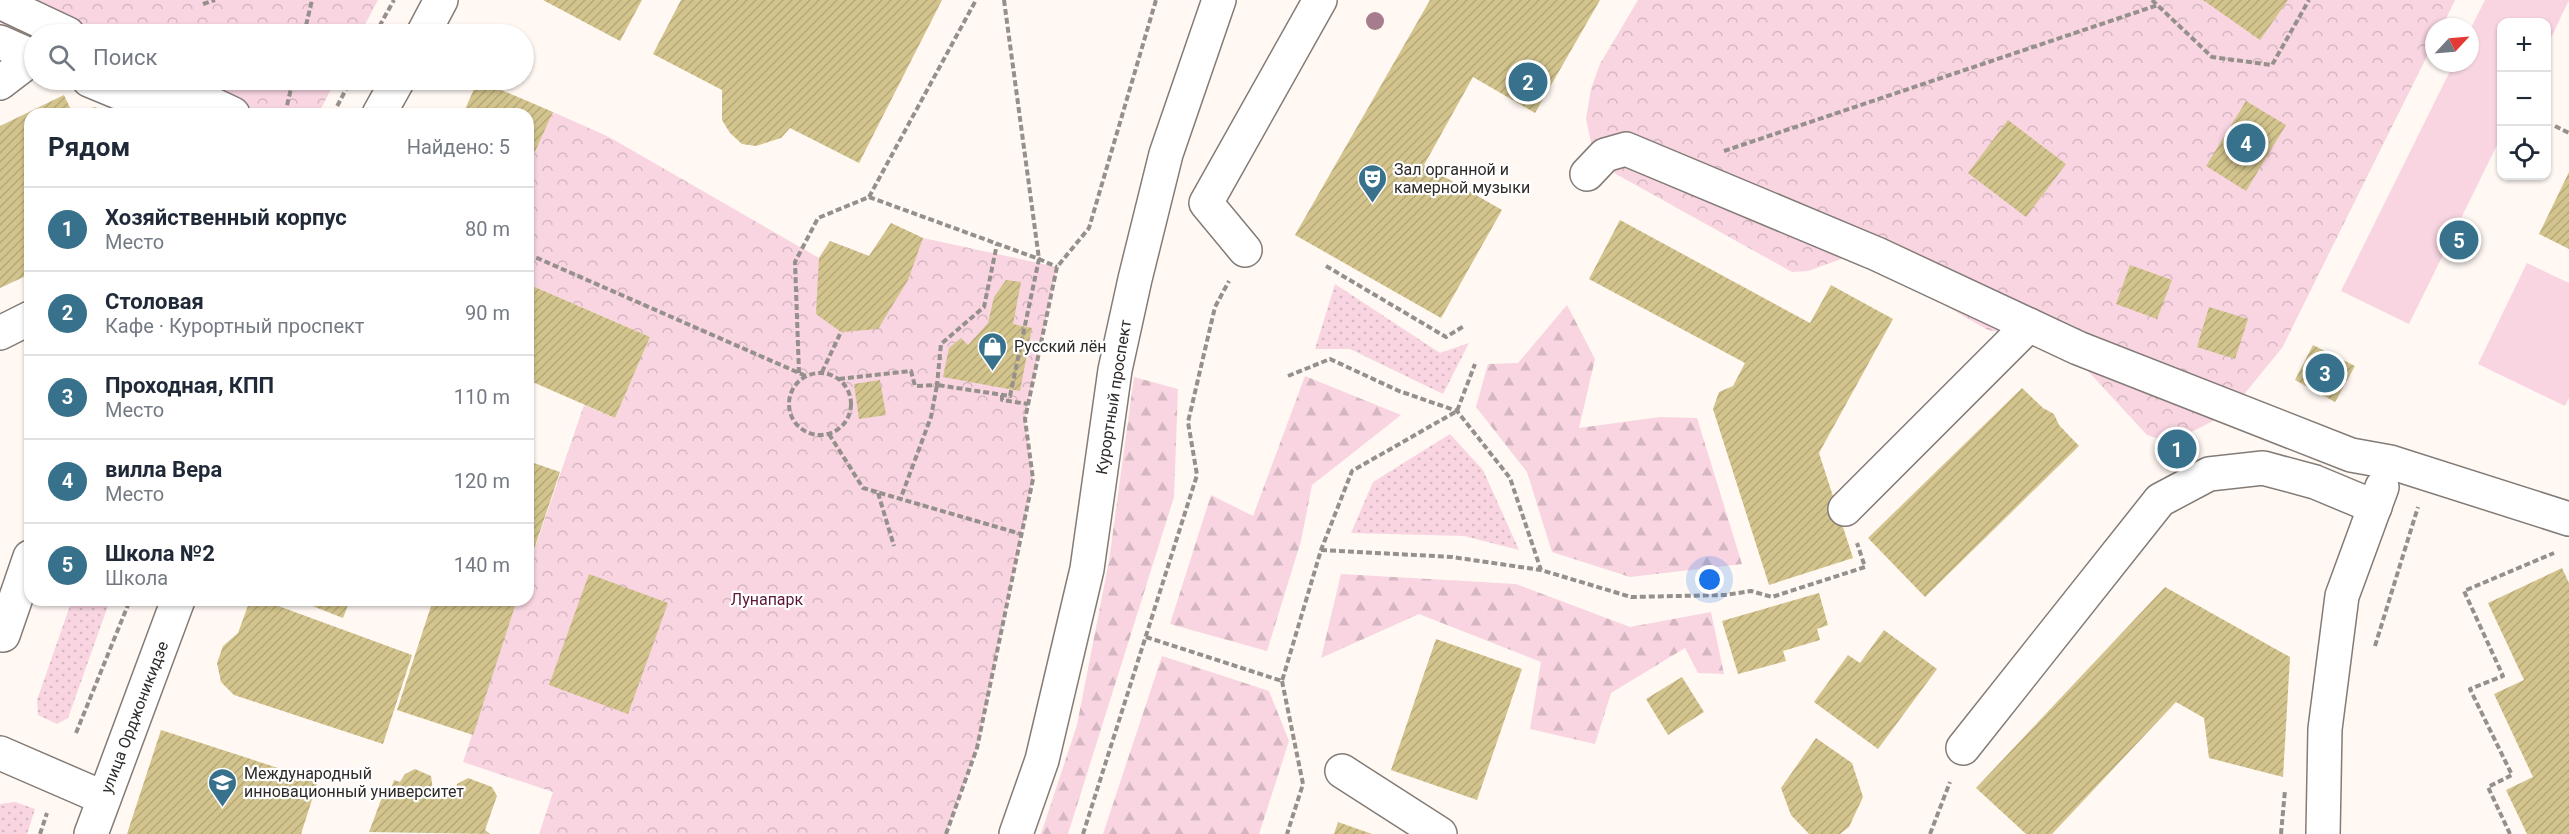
<!DOCTYPE html>
<html lang="ru">
<head>
<meta charset="utf-8">
<style>
  :root { --surface:#fff; --page:#f2f2f3; --text:#1f2937; --muted:#747a83; --line:#e0e1e3; --accent:#38718b }
  body { margin:0; font-family:Roboto,sans-serif; background:var(--page); color:var(--text) }
  .controls { position:absolute; right:18px; top:18px; display:grid; overflow:hidden; border-radius:12px; box-shadow:0 2px 4px #0004 }
  .controls button { width:54px; height:54px; display:grid; place-items:center; padding:0; border:0; border-bottom:2px solid var(--line); background:var(--surface); color:var(--text); font:30px sans-serif }
  .compass { position:absolute; left:2425px; top:18px; width:54px; height:54px; border-radius:50%; background:var(--surface); box-shadow:0 2px 4px #0004; rotate:64deg }
  .you { position:absolute; left:1710px; top:580px; width:21px; height:21px; margin:-15px; border:4px solid #fff; border-radius:50%; background:#1a73e8; box-shadow:0 0 0 9px #1a73e833 }
  .badge { display:grid; place-items:center; width:39px; height:39px; border-radius:50%; background:var(--accent); color:#fff; font-size:20px; font-weight:700 }
  .pin { position:absolute; translate:-50% -50%; border:3px solid #fff; box-shadow:0 2px 6px #0006 }
  .list { margin:0; padding:0; list-style:none }
  h2 { display:flex; justify-content:space-between; align-items:center; height:78px; margin:0; padding:0 24px; font-size:26px }
  h2 small { font-size:20px; font-weight:400; color:var(--muted) }
  .list li { display:grid; grid-template-columns:39px 1fr auto; gap:18px; align-items:center; box-sizing:border-box; height:84px; padding:0 24px; border-top:2px solid var(--line) }
  .list b { display:block; font-size:22px; white-space:nowrap }
  .list p { margin:0; font-size:20px; white-space:nowrap; color:var(--muted) }
  .list em { font-size:20px; font-style:normal; color:var(--muted) }
  .icon { flex:none; width:33px; height:33px; fill:none; stroke:currentColor; stroke-width:2; stroke-linecap:round; stroke-linejoin:round }
  .map { position:relative; flex:none; width:2569px; height:834px; overflow:hidden }
  .search { position:absolute; background:var(--surface); box-shadow:0 2px 4px #0004; left:24px; top:24px; width:510px; height:66px; display:flex; align-items:center; gap:15px; box-sizing:border-box; padding:0 21px; border-radius:33px; color:var(--muted); font-size:22px }
  .panel { position:absolute; background:var(--surface); box-shadow:0 2px 4px #0004; left:24px; top:108px; width:510px; height:498px; border-radius:18px }
  .map>svg:first-child { display:block }
</style>
</head>
<body>
<div class="map">
<svg width="2569" height="834" viewBox="0 0 2569 834">
  <defs>
    <pattern id="grass-dots" width="8" height="8" patternUnits="userSpaceOnUse" patternTransform="scale(1.5)"><rect width="8" height="8" fill="#f8d5e1"/><path d="M2 2h.1M6 6h.1" fill="none" stroke="#d5b7c1" stroke-width="1.8" stroke-linecap="round"/></pattern>
    <pattern id="forest-firs" width="22" height="20" patternUnits="userSpaceOnUse" patternTransform="scale(1.5)"><rect width="22" height="20" fill="#f8d5e1"/><path d="M5 1l3.5 6h-7zM16 11l3.5 6h-7z" fill="#d5b7c1"/></pattern>
    <pattern id="park-crowns" width="20" height="18" patternUnits="userSpaceOnUse" patternTransform="scale(1.5)"><rect width="20" height="18" fill="#f8d5e1"/><path d="M2 6a3 3 0 1 1 6 0M12 15a3 3 0 1 1 6 0" fill="none" stroke="#d5b7c1"/></pattern>
    <pattern id="building-hatch" width="6" height="6" patternUnits="userSpaceOnUse" patternTransform="scale(1.5)"><rect width="6" height="6" fill="#d3c48d"/><path d="M-1 1l2-2M0 6l6-6M5 7l2-2" fill="none" stroke="#b5a97a"/></pattern>
  </defs>
  <rect width="100%" height="100%" fill="#fff8f3"/>
  <g fill="url(#grass-dots)">
    <path d="M1335,284L1440,353L1469,343L1443,394L1350,349H1315Z"/>
    <path d="M1450,434L1483,470L1519,550L1464,536L1351,533L1373,482Z"/>
    <path d="M72,600H110L68,718L57,724L38,715L37,700Z"/>
    <path d="M15,802L35,809L27,834H0V804Z"/>
  </g>
  <g fill="url(#forest-firs)">
    <path d="M1567,305L1595,359L1579,428L1660,417L1697,418L1742,564L1630,577L1552,552L1527,472L1476,407L1488,364L1518,363Z"/>
    <path d="M1305,376L1401,415L1312,485L1301,541L1267,651L1170,624L1211,495L1253,516Z"/>
    <path d="M1134,377L1178,389L1174,497L1068,834H1041L1077,725L1109,561Z"/>
    <path d="M1341,574L1516,584L1630,627L1711,612L1724,674L1698,673L1685,648L1611,693L1595,744L1530,729L1541,662L1419,614L1321,658Z"/>
    <path d="M1162,656L1269,691L1289,741L1259,834H1103Z"/>
  </g>
  <g fill="url(#park-crowns)">
    <path d="M0,0H378L360,34H34V39L0,23Z"/>
    <path d="M1638,0H2455L2442,27H2434V42L2282,348L2241,398L2213,421L2185,435L2163,440L2147,435L2075,357L2030,338L1988,330L1865,260L1844,258L1808,271L1792,272L1616,174L1592,147L1586,119L1591,89L1600,64Z"/>
    <path d="M122,80H336L318,114H198Z"/>
    <path d="M553,112L609,137L819,258L830,241L869,256L891,223L923,238L1057,267L1025,419L1033,479L977,748L946,834H539L553,792L463,762L517,600H528V568L584,405L615,418L650,337L528,284V167Z"/>
  </g>
  <g fill="#f8d5e1">
    <path d="M2485,0H2569L2547,46L2546,22H2502L2501,137L2409,324L2341,291L2454,63H2470V30Z"/>
    <path d="M2527,263L2569,283V398L2565,406L2478,364Z"/>
  </g>
  <g fill="url(#building-hatch)">
    <path d="M543,0H642L620,41Z"/>
    <path d="M681,0H942L859,163L790,128L781,138L756,146L742,144L730,133L722,120V90L653,54Z"/>
    <path d="M1430,0H1600L1535,113L1473,77L1424,165L1502,210L1441,318L1295,235Z"/>
    <path d="M2203,0H2288L2260,40Z"/>
    <path d="M478,80L553,112L528,167V114H463Z"/>
    <path d="M64,95L73,114H30V274L0,288V126Z"/>
    <path d="M2246,101L2286,125L2246,191L2206,166Z"/>
    <path d="M96,107L101,114H79L91,108Z"/>
    <path d="M2008,120L2066,164L2026,217L1968,173Z"/>
    <path d="M2569,172V249L2539,234Z"/>
    <path d="M1620,220L1810,323L1831,285L1893,319L1819,453L1853,558L1769,585L1713,409L1719,392L1733,386L1745,363L1589,279Z"/>
    <path d="M891,223L923,238L908,280L878,329L841,332L816,314L819,258L830,241L869,256Z"/>
    <path d="M2130,265L2172,280L2157,319L2116,304Z"/>
    <path d="M1006,280L1021,282L1013,324L1032,328L1020,391L943,377L949,348L961,338L968,345L988,323L994,297Z"/>
    <path d="M528,284L650,337L615,418L528,380Z"/>
    <path d="M2209,307L2248,319L2235,359L2197,347Z"/>
    <path d="M2313,345L2355,366L2335,402L2295,380Z"/>
    <path d="M880,380L886,415L859,419L854,384Z"/>
    <path d="M2022,388L2043,408L2054,414L2059,425L2079,446L1925,597L1868,538Z"/>
    <path d="M2185,435L2190,458L2168,463L2163,440Z"/>
    <path d="M528,461L560,472L528,567Z"/>
    <path d="M2562,568L2569,583V834H2527L2506,790L2533,777L2494,694L2524,680L2488,603Z"/>
    <path d="M589,574L668,603L628,714L549,685Z"/>
    <path d="M2165,587L2290,657L2283,777L2209,758L2204,718L2176,702L2052,834H2026L1976,788Z"/>
    <path d="M1819,593L1828,625L1817,629L1820,640L1783,651L1786,661L1738,674L1722,621Z"/>
    <path d="M250,600H262L412,655L383,744L234,695L221,682L217,663L223,646L238,633Z"/>
    <path d="M297,600H350L343,618Z"/>
    <path d="M433,600H517L473,735L397,710Z"/>
    <path d="M1884,630L1937,669L1878,749L1814,702L1848,655L1860,663Z"/>
    <path d="M1436,639L1522,669L1477,800L1391,770Z"/>
    <path d="M1682,677L1704,712L1668,735L1646,699Z"/>
    <path d="M161,730L318,781L301,834H127Z"/>
    <path d="M1816,738L1852,763L1863,797L1849,827L1840,834H1809L1791,815L1781,788Z"/>
    <path d="M415,769L431,776L433,790L454,796L457,784L468,778L492,787L497,796L485,830L490,834L369,832L384,792L389,794L394,780L400,782L405,774Z"/>
    <path d="M1338,822L1372,834H1334Z"/>
  </g>
  <g fill="none" stroke-linecap="round" stroke-linejoin="round">
    <defs>
      <g id="minor">
        <path d="M0,2L68,34"/>
        <path d="M0,42L34,57"/>
        <path d="M89,80L171,114"/>
        <path d="M161,80L233,114"/>
        <path d="M0,83L34,57"/>
        <path d="M1587,174L1605,155L1626,149L1877,254L2078,348L2351,455L2390,462L2569,519"/>
        <path d="M1245,250L1206,203L1320,0"/>
        <path d="M0,333L30,318"/>
        <path d="M1845,509L2029,325"/>
        <path d="M3,635L30,557"/>
        <path d="M1963,748L2160,500L2209,474L2263,468L2315,482L2375,507"/>
        <path d="M0,753L104,798"/>
        <path d="M1342,771L1440,834"/>
        <path d="M2323,834L2325,729L2342,596L2382,487"/>
      </g>
      <g id="major">
        <path d="M423,34L441,0"/>
        <path d="M379,114L398,80"/>
        <path d="M91,834L178,600"/>
        <path d="M1016,834L1042,760L1087,569L1115,370L1135,279L1166,154L1219,0"/>
      </g>
    </defs>
    <use href="#minor" stroke="#837b75" stroke-width="36"/>
    <use href="#major" stroke="#837b75" stroke-width="36"/>
    <g stroke="#95908c" stroke-width="4" stroke-dasharray="6 3" stroke-linecap="butt">
      <path d="M1004,0L1039,259L1057,267"/>
      <path d="M2152,0L2212,57L2272,65L2309,0"/>
      <path d="M203,4L215,0"/>
      <path d="M304,34L312,0"/>
      <path d="M375,34L394,0"/>
      <path d="M285,114L293,80"/>
      <path d="M333,114L351,80"/>
      <path d="M2555,126L2569,133"/>
      <path d="M1724,151L2158,5"/>
      <path d="M869,197L976,0"/>
      <path d="M528,254L806,376"/>
      <path d="M1326,266L1446,337L1464,326"/>
      <path d="M822,372L841,332"/>
      <path d="M799,373L795,262L818,218L869,197L1039,259L1010,396L937,385L931,417L900,500"/>
      <circle cx="820" cy="404" r="31"/>
      <path d="M1288,376L1330,359L1399,391L1457,411L1510,478L1541,570L1631,597L1725,595L1751,591L1772,597L1865,567L1857,543"/>
      <path d="M839,379L911,371L915,386L937,385L941,344L984,307L997,244"/>
      <path d="M1002,395V400L1028,404"/>
      <path d="M829,434L863,488L1021,534"/>
      <path d="M878,493L894,546"/>
      <path d="M1321,550L1452,557L1541,570"/>
      <path d="M1146,637L1282,681L1321,550L1352,471L1457,411L1475,364"/>
      <path d="M2375,646L2418,507"/>
      <path d="M1282,681L1303,784L1287,834"/>
      <path d="M76,733L130,600"/>
      <path d="M40,834L47,813"/>
      <path d="M946,834L977,748L1033,479L1025,419L1057,267L1089,228L1156,0"/>
      <path d="M1083,834L1197,475L1188,422L1215,307L1229,281"/>
      <path d="M1930,834L1950,782"/>
      <path d="M2281,834L2285,790"/>
      <path d="M2510,834L2488,787L2512,775L2470,689L2503,676L2464,591L2554,553"/>
    </g>
    <use href="#minor" stroke="#fff" stroke-width="33"/>
    <use href="#major" stroke="#fff" stroke-width="33"/>
  </g>
  <circle fill="#a57d8c" cx="1375" cy="21" r="9"/>
  <defs>
    <symbol id="theatre-pin" viewBox="-11 -11 22 30"><path d="M0 17L-7.5 6A9.5 9.5 0 1 1 7.5 6Z" fill="#38718b" stroke="#fff"/><path d="M-5-5.5Q0-4 5-5.5V0Q5 5 0 6Q-5 5-5 0ZM-3.3-2.5H-1v1.5H-3.3ZM1-2.5H3.3v1.5H1ZM-2.8 1Q0 5.5 2.8 1Z" fill="#fff"/></symbol>
    <symbol id="shop-pin" viewBox="-11 -11 22 30"><path d="M0 17L-7.5 6A9.5 9.5 0 1 1 7.5 6Z" fill="#38718b" stroke="#fff"/><path d="M-5-2.5h2.3a2.7 3.5 0 0 1 5.4 0H5L5.5 6h-11ZM-1.5-2.5h3a1.5 2.3 0 0 0-3 0Z" fill="#fff"/></symbol>
    <symbol id="university-pin" viewBox="-11 -11 22 30"><path d="M0 17L-7.5 6A9.5 9.5 0 1 1 7.5 6Z" fill="#38718b" stroke="#fff"/><path d="M0-5L7-2L0 1L-7-2ZM-4 1L0 2.5L4 1V4Q0 6-4 4Z" fill="#fff"/></symbol>
  </defs>
  <g fill-rule="evenodd">
    <use href="#theatre-pin" x="1356" y="162" width="33" height="45"/>
    <use href="#shop-pin" x="976" y="330" width="33" height="45"/>
    <use href="#university-pin" x="206" y="766" width="33" height="45"/>
  </g>
  <g text-anchor="middle" stroke-width="4.5" stroke-linejoin="round" paint-order="stroke">
    <g font-size="16" fill="#2d2a28" stroke="#fff" text-anchor="start">
      <text x="1394" y="175">Зал органной и<tspan x="1394" dy="18">камерной музыки</tspan></text>
      <text x="1014" y="352">Русский лён</text>
      <text x="244" y="779">Международный<tspan x="244" dy="18">инновационный университет</tspan></text>
    </g>
    <g font-size="16" fill="#2d2a28" stroke="#fff">
      <text transform="translate(1113 397) rotate(-81)" y="6">Курортный проспект</text>
      <text transform="translate(134 717) rotate(-69)" y="6">улица Орджоникидзе</text>
    </g>
    <g font-size="16" fill="#5b1838" stroke="#fff">
      <text x="767" y="605">Лунапарк</text>
    </g>
  </g>
</svg>
<div class="controls">
<button>+</button>
<button>−</button>
<button><svg class="icon" aria-label="locate" viewBox="0 0 24 24"><circle cx="12" cy="12" r="6"/><path d="M12 2v4M12 18v4M2 12h4M18 12h4"/></svg></button>
</div>
<svg class="compass" viewBox="-18 -18 36 36"><path d="M0-13l5 13h-10z" fill="#e53935"/><path d="M0 13l5-13h-10z" fill="#747a83"/></svg>
<div class="you"></div>
<div class="pin badge" style="left:2177px;top:449px">1</div>
<div class="pin badge" style="left:1528px;top:82px">2</div>
<div class="pin badge" style="left:2325px;top:373px">3</div>
<div class="pin badge" style="left:2246px;top:143px">4</div>
<div class="pin badge" style="left:2459px;top:240px">5</div>
<div class="search"><svg class="icon" aria-label="search" viewBox="0 0 24 24"><circle cx="10" cy="10" r="6"/><path d="M15 15l6 6"/></svg>Поиск</div>
<section class="panel">
<h2>Рядом<small>Найдено: 5</small></h2>
<ul class="list">
<li><span class="badge">1</span><div><b>Хозяйственный корпус</b><p>Место</p></div><em>80 m</em></li>
<li><span class="badge">2</span><div><b>Столовая</b><p>Кафе · Курортный проспект</p></div><em>90 m</em></li>
<li><span class="badge">3</span><div><b>Проходная, КПП</b><p>Место</p></div><em>110 m</em></li>
<li><span class="badge">4</span><div><b>вилла Вера</b><p>Место</p></div><em>120 m</em></li>
<li><span class="badge">5</span><div><b>Школа №2</b><p>Школа</p></div><em>140 m</em></li>
</ul>
</section>
</div>
</body>
</html>
